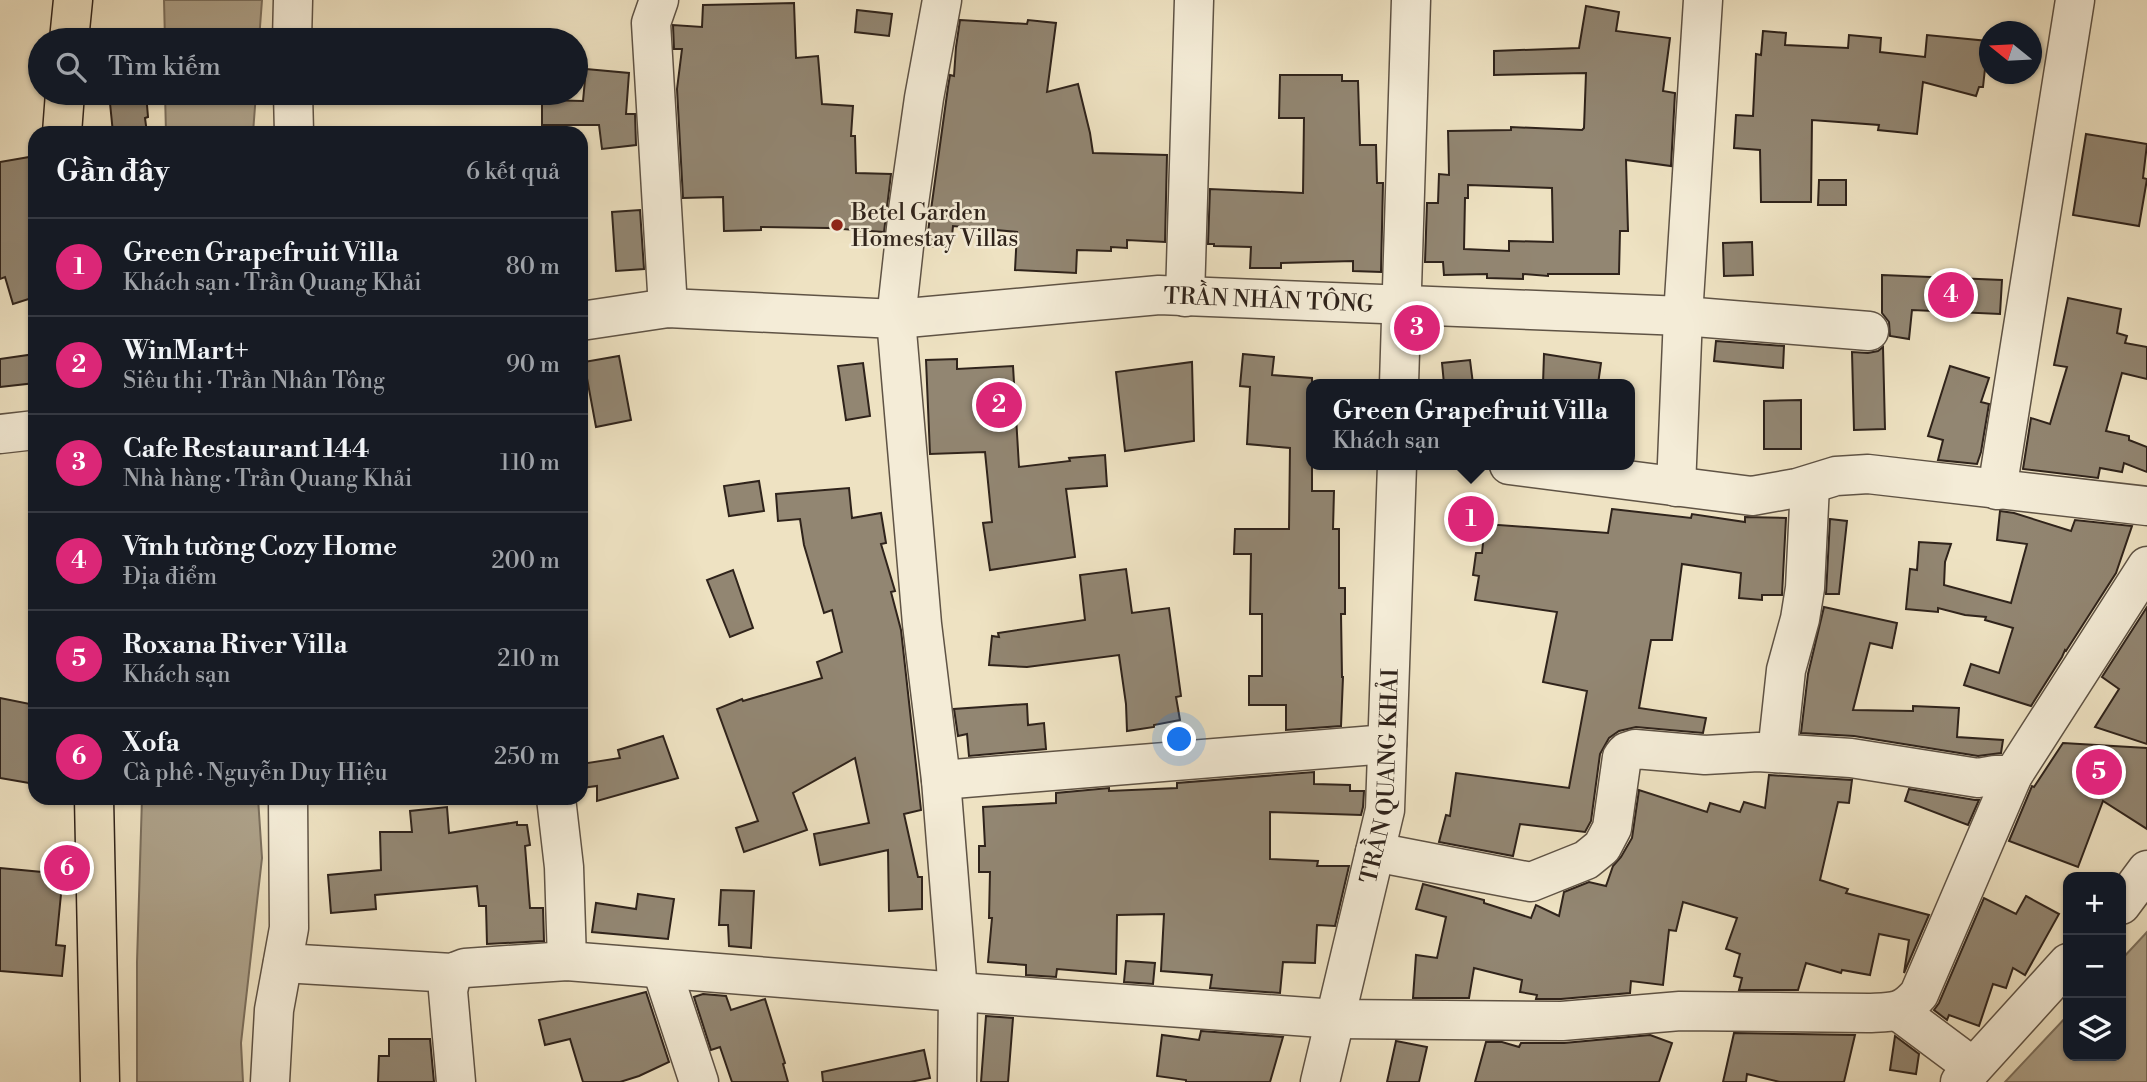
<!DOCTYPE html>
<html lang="vi">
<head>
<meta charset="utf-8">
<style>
  :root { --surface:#171b24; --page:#242831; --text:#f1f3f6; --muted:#9ea1a6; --line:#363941; --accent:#db2777 }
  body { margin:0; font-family:"Libre Bodoni",serif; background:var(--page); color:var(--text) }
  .controls { position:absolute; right:21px; bottom:21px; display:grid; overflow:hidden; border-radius:14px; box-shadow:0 2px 5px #0004 }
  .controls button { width:63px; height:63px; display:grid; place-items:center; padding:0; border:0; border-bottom:2px solid var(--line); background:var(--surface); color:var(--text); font:35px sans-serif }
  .compass { position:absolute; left:1979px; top:21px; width:63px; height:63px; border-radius:50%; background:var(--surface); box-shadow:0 2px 5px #0004; rotate:288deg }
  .you { position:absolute; left:1180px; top:740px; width:24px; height:24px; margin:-18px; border:5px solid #fff; border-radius:50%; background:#1a73e8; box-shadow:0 0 0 10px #1a73e833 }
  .badge { display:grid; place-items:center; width:46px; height:46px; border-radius:50%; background:var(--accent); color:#fff; font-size:23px; font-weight:700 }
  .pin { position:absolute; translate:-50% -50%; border:4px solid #fff; box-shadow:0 2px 7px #0006 }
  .popup { position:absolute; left:1306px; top:379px; width:329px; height:91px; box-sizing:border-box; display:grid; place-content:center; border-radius:14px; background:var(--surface); filter:drop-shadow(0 2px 5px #0005); font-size:23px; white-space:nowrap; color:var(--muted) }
  .popup b { font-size:26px; color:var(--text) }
  .popup::after { content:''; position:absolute; left:50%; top:100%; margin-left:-14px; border:14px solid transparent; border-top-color:var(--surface) }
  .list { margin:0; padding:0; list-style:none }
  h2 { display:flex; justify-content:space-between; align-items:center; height:91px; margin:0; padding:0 28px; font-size:30px }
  h2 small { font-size:23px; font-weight:400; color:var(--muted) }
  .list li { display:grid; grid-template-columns:46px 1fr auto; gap:21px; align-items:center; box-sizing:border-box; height:98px; padding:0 28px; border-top:2px solid var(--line) }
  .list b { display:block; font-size:26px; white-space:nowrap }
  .list p { margin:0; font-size:23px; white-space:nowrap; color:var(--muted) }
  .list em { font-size:23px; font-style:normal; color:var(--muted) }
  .icon { flex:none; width:38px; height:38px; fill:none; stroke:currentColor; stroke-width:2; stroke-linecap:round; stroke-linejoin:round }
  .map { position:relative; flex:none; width:2147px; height:1082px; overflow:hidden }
  .search { position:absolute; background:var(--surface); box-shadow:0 2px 5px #0004; left:28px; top:28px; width:560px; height:77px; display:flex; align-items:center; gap:18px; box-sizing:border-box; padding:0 24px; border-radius:38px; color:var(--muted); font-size:26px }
  .panel { position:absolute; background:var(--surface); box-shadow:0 2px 5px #0004; left:28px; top:126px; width:560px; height:679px; border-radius:21px }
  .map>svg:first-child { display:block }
</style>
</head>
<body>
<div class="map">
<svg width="2147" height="1082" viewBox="0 0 2147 1082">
  <rect width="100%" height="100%" fill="#eee2c2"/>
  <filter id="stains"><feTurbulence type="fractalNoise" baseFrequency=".00286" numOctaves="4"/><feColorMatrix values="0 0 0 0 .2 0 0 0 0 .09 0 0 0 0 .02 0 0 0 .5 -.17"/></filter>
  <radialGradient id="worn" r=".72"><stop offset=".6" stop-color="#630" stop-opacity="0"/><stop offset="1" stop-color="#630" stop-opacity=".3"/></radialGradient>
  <g fill="#ada189" stroke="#7b6f5d" stroke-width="2">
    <path d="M164,0H262L259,40H165Z"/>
    <path d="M165,93H256L253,133H166Z"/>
    <path d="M142,798H258L262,858L241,1043L243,1082H137V962Z"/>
    <path d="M2147,932V1082H2005L2068,1015V1056H2121V960Z"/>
  </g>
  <g fill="#928672" stroke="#2f231b" stroke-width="2" fill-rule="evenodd">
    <path d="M794,3L796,58L818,56L822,104L853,106L851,136H855L856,173L891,174L884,232L828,228L761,227V230L724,231L723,197L683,198L677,89L682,49H674L673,25L702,27L703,5Z"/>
    <path d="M1586,6L1619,12L1616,31L1670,38L1663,91L1675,93L1671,166L1626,160L1628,231H1620L1619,274H1548V276L1523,274V279L1487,278V274L1444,275L1443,262H1425L1427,203H1438L1439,174L1449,175L1448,131L1511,130V127L1582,130L1584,128L1586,73L1494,75V51L1579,48ZM1468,185L1552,188L1553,242L1509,241V251L1464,249L1465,198H1468Z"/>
    <path d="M857,10L892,14L889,36L855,32Z"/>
    <path d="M960,20L1027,24L1028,20L1056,23L1047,92L1078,84L1090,133L1093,153L1167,155L1165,242L1127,240V248L1111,247V251L1077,250L1076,273L1015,270L1017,232L953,226L951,247L926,246L948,87L950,75L954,76L956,47Z"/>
    <path d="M1763,31L1786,33L1785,45L1848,48L1849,35L1881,38L1880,52L1925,57L1927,35L1988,41L1983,87H1979L1976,96L1923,82L1917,134L1878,130L1879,125L1812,120L1811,202H1761L1760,150L1734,148L1736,115L1753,116L1756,54L1761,55Z"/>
    <path d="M586,69L629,73L626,114H635L636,145L602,149L599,125H542V100L583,101Z"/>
    <path d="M1280,75H1342V81H1358L1360,145H1376L1377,183H1383L1381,272L1353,271V261L1281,263V268H1250L1251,247L1214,246V244H1208L1210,189L1303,193L1304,118H1279Z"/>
    <path d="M109,93H146L148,117L145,118L147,133H113Z"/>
    <path d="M2086,134L2147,144L2143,178L2147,179L2139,226L2073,215Z"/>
    <path d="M35,156V297L13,304L5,277L0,279V162Z"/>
    <path d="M1819,180H1846V205H1818Z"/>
    <path d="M640,210L644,269L616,271L612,212Z"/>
    <path d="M1752,242L1753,275L1724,276L1723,243Z"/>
    <path d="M1882,275L2002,280L2000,314L1912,310L1909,339L1890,336L1889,322L1882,313Z"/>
    <path d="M2068,298L2121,309L2117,333L2127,336L2125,343L2147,347V379L2122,373L2106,431L2129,436V440L2147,447V472L2124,463L2122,472L2100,468L2098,478L2023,469L2031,418L2050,424L2067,367L2054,365Z"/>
    <path d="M1716,341L1784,346L1783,368L1714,361Z"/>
    <path d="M1883,347L1885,429L1854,430L1852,352L1868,353L1878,351Z"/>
    <path d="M35,354V383L0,387V359Z"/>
    <path d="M1243,354L1274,357L1272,375L1312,378V491H1334L1333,529H1339V588H1345V614H1341L1342,677H1343L1341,726L1286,730V705H1249V676H1262V614H1250L1251,554H1234L1235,529H1289L1290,448L1247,444L1250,387L1240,386Z"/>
    <path d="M1544,354L1601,363L1598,384H1543Z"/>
    <path d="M619,356L631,420L596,427L584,362Z"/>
    <path d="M957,359V369L1013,366L1019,467L1070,461L1069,458L1105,455L1107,486L1066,489L1075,557L990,570L983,523L992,522L985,452L930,454L926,360Z"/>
    <path d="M1470,360L1473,384H1444L1442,363Z"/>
    <path d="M1192,362L1194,441L1125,451L1116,372Z"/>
    <path d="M863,363L870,416L846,420L838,366Z"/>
    <path d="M1950,366L1989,378L1981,402L1989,404L1981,452L1977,464L1938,460L1943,440L1928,436Z"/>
    <path d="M1801,400V449H1764V401Z"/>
    <path d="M759,481L764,511L729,516L724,486Z"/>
    <path d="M849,488L852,518L881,513L886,543L881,544L895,591L891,592L901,630L921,810L904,814L918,877H922V909L889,911L888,850L820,865L814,834L869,823L855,758L793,793L807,830L744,852L736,828L758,821L717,709L742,699L743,701L822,678L817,662L842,652L832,610L824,613L804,545L800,519L778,521L776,494Z"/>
    <path d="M1612,509L1691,518L1692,514L1745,522V517L1786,518L1782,595H1762V600L1739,598L1741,573L1682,564L1672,640H1651L1639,708L1706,718L1703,733L1636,727L1619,731L1609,738L1600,754L1591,821L1585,832L1520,824L1513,856L1439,842L1446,815L1450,816L1456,773L1569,788L1587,691L1543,682L1557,612L1475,600L1479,576L1473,575L1476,553H1482L1485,524L1608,533Z"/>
    <path d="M2000,511L2014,513L2071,531L2075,520L2132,526L2116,573L2066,651L2065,650L2062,657L2031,706L1964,685L1971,664L1999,673L2013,628L1985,620L1986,617L1965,615L1938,608V612L1906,609L1910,569L1917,570L1919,542L1951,544L1945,562L1944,585L2011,603L2027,544L1997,540Z"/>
    <path d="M1830,519L1847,521L1839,594H1826Z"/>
    <path d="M1126,569L1132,613L1169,608L1181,696L1176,697L1180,720L1154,725V727L1127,731L1126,704L1119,655L1027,667L989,665L992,636L999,637L998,633L1085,620L1080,575Z"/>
    <path d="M733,570L753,628L730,637L707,580Z"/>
    <path d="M1824,607L1897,623L1892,648L1870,643L1853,710L1913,711V706L1959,708L1957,737L2003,740L2001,753L1978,756L1854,736L1801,733L1808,674Z"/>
    <path d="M2147,607V744L2095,727L2119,689L2102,677Z"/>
    <path d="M0,698L35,705V784L0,778Z"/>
    <path d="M1027,704L1028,725L1044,723L1046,749L969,756L967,734L958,736L954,709Z"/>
    <path d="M663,736L678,778L597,801V786L581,788V764L620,758L618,750Z"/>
    <path d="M2063,743L2147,748V829L2103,801L2078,867L2009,841L2032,786L2034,787Z"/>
    <path d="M1314,772V784L1350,785V791H1364L1363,807L1361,815L1270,812V859L1318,861L1317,866H1349L1335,926L1317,925L1315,963L1283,962L1280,993L1210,988L1212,975L1161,971L1164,914L1117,915L1116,974L1057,969L1056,977L1026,975V965L988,962L992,918H989L990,872H979V846H985L983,807L1056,803V793L1109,788V791L1177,788V783Z"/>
    <path d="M1769,775L1852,780L1849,803L1838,802L1820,880L1848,889L1846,893L1929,915L1904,973L1909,940L1879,934L1870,975L1842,970L1841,973L1806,963L1798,990H1739L1742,978L1734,976L1740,954L1726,949L1737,918L1683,902L1676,931L1669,930L1663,985L1631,981L1630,993L1561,999H1536L1537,995L1520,992L1522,980L1474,968L1469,998H1413L1416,955L1437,958L1446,917L1416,909L1423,884L1484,900V903L1531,918L1536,905L1559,916L1564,892L1589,882L1606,886L1613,866L1621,857L1632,838L1639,790L1707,812L1710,803L1740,812L1744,802L1765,808Z"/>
    <path d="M1909,789L1975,800H1979L1968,825L1905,801Z"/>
    <path d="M447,807L449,833L517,822V825H527L530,845L525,846L530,908H543L544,941L487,944L486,906H479L477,886L375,895L376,909L331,913L328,875L381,870L380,832H412L410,811Z"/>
    <path d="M0,868L63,874L56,945L65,946L62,976L0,971Z"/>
    <path d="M721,890L754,891L751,948L729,946L728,925H719Z"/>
    <path d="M638,894L674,899L668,939L592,932L596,903L636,909Z"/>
    <path d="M2026,896L2059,914L2025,975L2013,968L2006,988L1993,984L1979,1026L1949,1015L1947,1020L1934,1010L1939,1003L1984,898L2016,914Z"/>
    <path d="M1126,961L1155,963L1153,984L1124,982Z"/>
    <path d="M646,992L669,1062L639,1076L620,1082H583L570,1039L545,1045L539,1020Z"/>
    <path d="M703,994L726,996L731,1010L765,999L785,1063L783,1064L788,1082H732L720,1047L711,1050L694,997Z"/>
    <path d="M986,1016L1013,1018L1008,1082H981Z"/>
    <path d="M1201,1031L1283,1037L1270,1082H1186V1080L1157,1076L1162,1035L1199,1040Z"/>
    <path d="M1734,1033L1855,1035L1844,1082H1780L1747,1074L1746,1082H1723Z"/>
    <path d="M1650,1035L1672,1043L1659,1082H1475L1486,1042H1502L1519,1047L1521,1043H1564Z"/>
    <path d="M1895,1036L1919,1054L1916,1074L1890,1070Z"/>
    <path d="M389,1039H430L434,1082H378L379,1056H389Z"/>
    <path d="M1396,1041L1427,1047L1419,1082H1387Z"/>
    <path d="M924,1050L930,1078L910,1082H823L822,1072Z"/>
  </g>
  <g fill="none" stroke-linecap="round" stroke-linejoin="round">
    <defs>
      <g id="minor">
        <path d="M659,0L651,23L668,308"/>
        <path d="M942,0L924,98L908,210L896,319L922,624L941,780L958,992L957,1082"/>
        <path d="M292,40L293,0"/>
        <path d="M293,93L294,133"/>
        <path d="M1185,297L1194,0"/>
        <path id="s1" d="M581,321L668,308L896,319L1159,295L1683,316L1869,331"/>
        <path d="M1399,384L1411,0"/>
        <path d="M0,434L35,430"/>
        <path d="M1509,465L1752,496L1797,488L1836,476L1868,474L2147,506"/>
        <path d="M1676,487L1683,316L1703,0"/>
        <path d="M1997,490L2075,0"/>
        <path d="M1777,753L1786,670L1800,619L1805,588L1810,485"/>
        <path d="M941,780L1387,744"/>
        <path d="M556,798L564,867L567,961"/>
        <path d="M1375,852L1531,882L1586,860L1602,847L1612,828L1622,757L1626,752L1635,749L1705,755L1758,752L1851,758L1978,778L1995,775H2013"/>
        <path d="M2121,905L2147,870"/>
        <path d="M283,963L452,973L465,968L567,961L958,992L1336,1019L1562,1021L1680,1011L1868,1013C1893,1012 1902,1014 1919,994L2013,775L2147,566"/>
        <path d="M662,970L699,1082"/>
        <path d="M452,973L448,991L456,1082"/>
        <path d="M1898,1011L1973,1067"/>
        <path d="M270,1082L274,1010L289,928L288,798"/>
        <path id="s2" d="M1320,1082L1385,810L1397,465"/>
        <path d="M1960,1082L2068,963"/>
      </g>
      <g id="major">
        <path d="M69,40L73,0"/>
        <path d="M62,133L65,93"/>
        <path d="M94,798L100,1082"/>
      </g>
    </defs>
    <use href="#minor" stroke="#5f5345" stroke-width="41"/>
    <use href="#major" stroke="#2f231b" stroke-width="41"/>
    <use href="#minor" stroke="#f4ecd7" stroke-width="38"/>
    <use href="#major" stroke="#eee2c2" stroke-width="38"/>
  </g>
  <circle fill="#8f2418" stroke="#f4ecd7" stroke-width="2.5" cx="837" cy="225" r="7"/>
  <g text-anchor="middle" stroke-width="5" stroke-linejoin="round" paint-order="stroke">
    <g font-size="23" fill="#2f231b" stroke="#f4ecd7" text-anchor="start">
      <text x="851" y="220">Betel Garden<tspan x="851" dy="26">Homestay Villas</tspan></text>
    </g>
    <g font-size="23" fill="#2f231b" stroke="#f4ecd7">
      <text dy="8" stroke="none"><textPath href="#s1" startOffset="690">TRẦN NHÂN TÔNG</textPath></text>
      <text dy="8" stroke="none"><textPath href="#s2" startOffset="313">TRẦN QUANG KHẢI</textPath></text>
    </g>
  </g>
  <rect width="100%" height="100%" filter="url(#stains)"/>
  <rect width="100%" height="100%" fill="url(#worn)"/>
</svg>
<div class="controls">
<button>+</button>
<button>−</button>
<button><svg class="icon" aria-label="layers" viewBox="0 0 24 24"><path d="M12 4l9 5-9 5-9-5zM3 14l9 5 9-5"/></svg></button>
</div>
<svg class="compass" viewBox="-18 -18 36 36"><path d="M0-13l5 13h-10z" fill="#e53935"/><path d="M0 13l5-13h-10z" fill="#9ea1a6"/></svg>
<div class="you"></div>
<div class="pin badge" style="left:1471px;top:519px">1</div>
<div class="popup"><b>Green Grapefruit Villa</b>Khách sạn</div>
<div class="pin badge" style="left:999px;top:405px">2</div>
<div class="pin badge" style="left:1417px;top:328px">3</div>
<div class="pin badge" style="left:1951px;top:295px">4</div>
<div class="pin badge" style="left:2099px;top:772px">5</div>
<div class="pin badge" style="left:67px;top:868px">6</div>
<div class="search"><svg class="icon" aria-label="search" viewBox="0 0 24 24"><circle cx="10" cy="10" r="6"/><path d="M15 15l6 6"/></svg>Tìm kiếm</div>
<section class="panel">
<h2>Gần đây<small>6 kết quả</small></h2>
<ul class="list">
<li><span class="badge">1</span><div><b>Green Grapefruit Villa</b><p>Khách sạn · Trần Quang Khải</p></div><em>80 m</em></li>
<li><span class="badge">2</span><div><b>WinMart+</b><p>Siêu thị · Trần Nhân Tông</p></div><em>90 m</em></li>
<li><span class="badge">3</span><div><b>Cafe Restaurant 144</b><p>Nhà hàng · Trần Quang Khải</p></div><em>110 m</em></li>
<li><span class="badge">4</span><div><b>Vĩnh tường Cozy Home</b><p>Địa điểm</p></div><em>200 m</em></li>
<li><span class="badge">5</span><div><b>Roxana River Villa</b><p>Khách sạn</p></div><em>210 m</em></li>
<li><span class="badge">6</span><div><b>Xofa</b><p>Cà phê · Nguyễn Duy Hiệu</p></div><em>250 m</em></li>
</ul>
</section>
</div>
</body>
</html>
